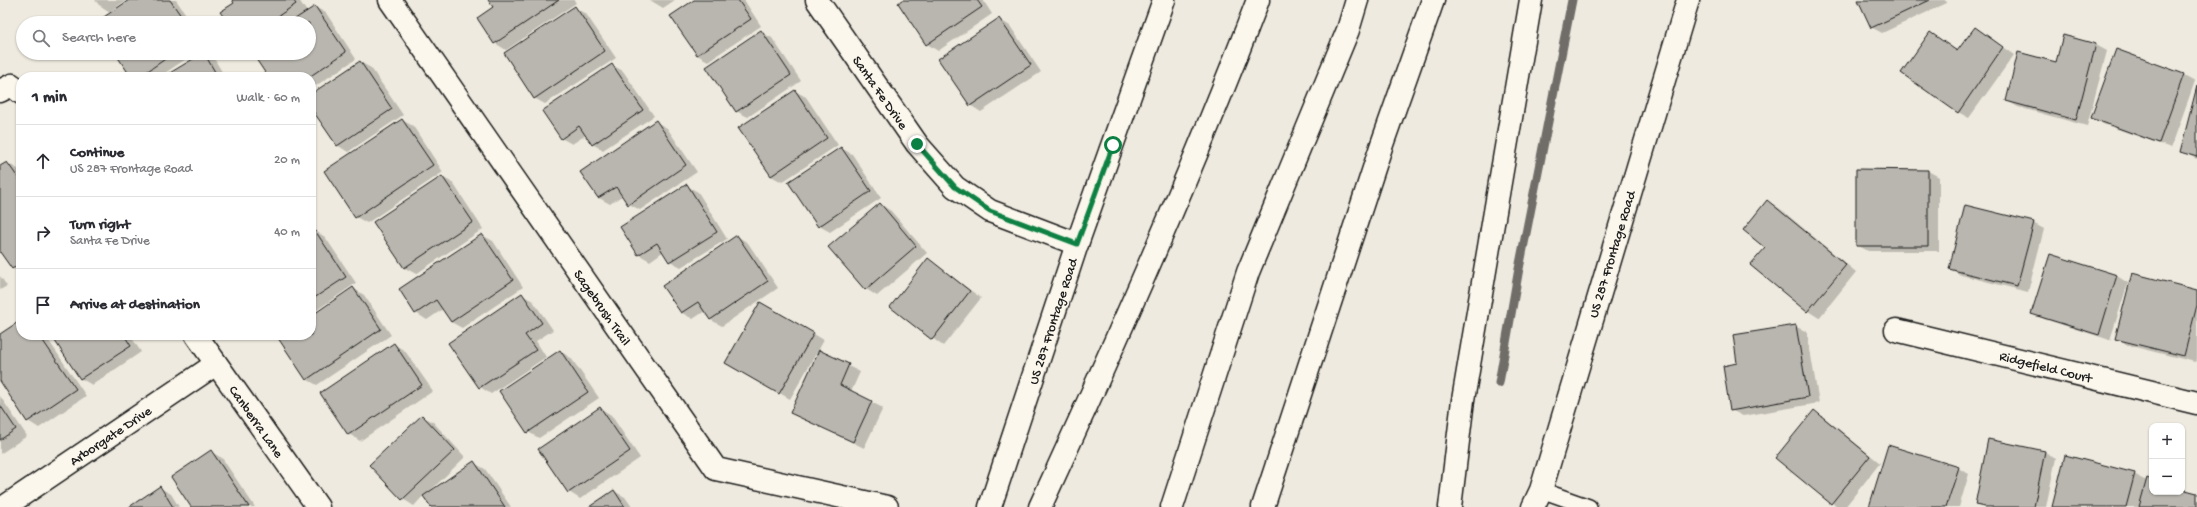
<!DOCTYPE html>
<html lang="en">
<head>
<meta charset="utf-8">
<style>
  :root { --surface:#fff; --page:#f2f2f3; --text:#2b2b33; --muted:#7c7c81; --line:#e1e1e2 }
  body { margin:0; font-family:"Gochi Hand",sans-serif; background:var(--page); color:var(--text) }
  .controls { position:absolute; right:12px; bottom:12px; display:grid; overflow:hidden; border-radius:8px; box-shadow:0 1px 3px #0004 }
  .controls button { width:36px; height:36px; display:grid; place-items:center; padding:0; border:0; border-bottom:1px solid var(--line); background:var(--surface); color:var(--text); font:20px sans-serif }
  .stop { position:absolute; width:12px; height:12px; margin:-9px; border:3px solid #0b8043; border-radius:50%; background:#fff }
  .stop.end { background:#0b8043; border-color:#fff; box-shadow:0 1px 4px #0008 }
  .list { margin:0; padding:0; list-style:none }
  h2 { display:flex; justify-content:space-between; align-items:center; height:52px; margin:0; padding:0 16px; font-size:17px }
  h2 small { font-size:13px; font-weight:400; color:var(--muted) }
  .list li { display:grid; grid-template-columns:26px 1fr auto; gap:12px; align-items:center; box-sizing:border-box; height:72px; padding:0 16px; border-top:1px solid var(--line) }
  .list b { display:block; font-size:15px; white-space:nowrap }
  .list p { margin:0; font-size:13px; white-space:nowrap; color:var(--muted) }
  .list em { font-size:13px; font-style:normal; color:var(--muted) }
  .icon { flex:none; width:22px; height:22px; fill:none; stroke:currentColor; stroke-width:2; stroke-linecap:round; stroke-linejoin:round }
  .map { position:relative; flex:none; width:2197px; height:507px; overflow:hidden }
  .search { position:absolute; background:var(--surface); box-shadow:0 1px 3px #0004; left:16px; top:16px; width:300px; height:44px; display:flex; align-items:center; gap:10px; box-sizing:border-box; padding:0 14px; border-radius:22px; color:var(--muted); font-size:15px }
  .panel { position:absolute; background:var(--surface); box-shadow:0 1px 3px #0004; left:16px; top:72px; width:300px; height:268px; border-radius:16px }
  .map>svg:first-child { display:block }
</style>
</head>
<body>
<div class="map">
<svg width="2197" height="507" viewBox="0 0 2197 507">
  <rect width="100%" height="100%" fill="#eeeadf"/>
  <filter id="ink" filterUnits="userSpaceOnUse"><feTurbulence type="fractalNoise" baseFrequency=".025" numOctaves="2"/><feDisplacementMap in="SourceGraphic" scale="8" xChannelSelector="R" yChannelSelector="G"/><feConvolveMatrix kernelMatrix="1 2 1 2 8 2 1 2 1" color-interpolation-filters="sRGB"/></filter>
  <g filter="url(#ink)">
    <g fill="#0003">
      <path d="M95,0H126L110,12L99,5Z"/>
      <path d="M130,0H176L192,23H96Z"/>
      <path d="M233,0H299L307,12L315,7L326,13L356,59L311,89V77H269L253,53H309V23H229L235,3Z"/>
      <path d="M489,0H574L576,3L506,50L495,43L494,8Z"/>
      <path d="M650,0H675L663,8Z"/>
      <path d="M696,0H744L761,26L708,61L697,55Z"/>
      <path d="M905,0H983L992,14L938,51L927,44Z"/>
      <path d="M1859,0H1946L1947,3L1882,33L1871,27Z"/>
      <path d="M575,8L586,14L616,58L545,104L534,98Z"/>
      <path d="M999,19L1010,26L1041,72L981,112L970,105Z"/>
      <path d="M1975,28L2014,55L1969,118L1958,112L1941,40L1958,52Z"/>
      <path d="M761,32L772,38L801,81L748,117L736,111Z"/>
      <path d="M2063,36L2096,45L2107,51L2087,126L2018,107L2007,101L2056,63Z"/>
      <path d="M2116,50L2184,75L2195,81L2171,148L2103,124L2092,117Z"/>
      <path d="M116,53H195L159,77H132Z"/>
      <path d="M204,54L215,60L225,77H165Z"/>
      <path d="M360,62L371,68L403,115L348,152L337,145L311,106V95Z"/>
      <path d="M612,65L623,71L654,116L603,150L592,144L586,135L572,144L561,138Z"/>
      <path d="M2197,90V159L2181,151Z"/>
      <path d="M795,91L806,97L838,145L782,182L771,176Z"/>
      <path d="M402,120L413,126L443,172L367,223L356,217Z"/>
      <path d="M656,122L667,128L697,172L640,210L629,204L623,195L610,204L599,198L581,172Z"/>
      <path d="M841,148L852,154L881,198L830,232L819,226Z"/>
      <path d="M7,163L18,169L21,173V273L12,268L0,250V168Z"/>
      <path d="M1928,171L1939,177V251H1868L1857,245Z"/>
      <path d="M442,177L453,183L483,229L416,274L405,268L374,222Z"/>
      <path d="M687,186L698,192L727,239L681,267L670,261L664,251L650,261L638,254Z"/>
      <path d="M1768,201L1779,208L1856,272L1819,318L1808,311L1752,264L1766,247Z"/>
      <path d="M880,204L891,211L927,253L877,296L866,289L830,247Z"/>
      <path d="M2033,223L2044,229L2028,292L1961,275L1950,269Z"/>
      <path d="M314,230L325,237L356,283L311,314V232Z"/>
      <path d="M482,235L493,241L523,287L462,328L451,322L443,309L427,320L416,313Z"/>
      <path d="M737,236L748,243L778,288L722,326L711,320L705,311L693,319L682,313L663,286Z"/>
      <path d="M2050,255L2117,276L2128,283L2110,340L2044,319L2033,313Z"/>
      <path d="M928,259L981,298L943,346L891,307Z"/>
      <path d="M0,276L7,286L0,290Z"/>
      <path d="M353,288L364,295L391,335L317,385L306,379L284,335H311V317Z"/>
      <path d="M2197,291V359L2195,362L2127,345L2116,338Z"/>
      <path d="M522,295L533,301L553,330L536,341L546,357L491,394L480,387Z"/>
      <path d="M760,303L824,340L818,351L860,372L851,392L883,408L864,448L791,412L819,353L817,352L790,399L727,363Z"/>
      <path d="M21,321V335H45L86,396L39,428L28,421L0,379V335Z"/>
      <path d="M1795,326L1807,332L1819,403L1743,416L1731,410Z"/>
      <path d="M52,335H130L141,352L92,385L80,378Z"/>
      <path d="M394,344L405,351L433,391L360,441L349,434Z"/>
      <path d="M560,351L571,358L599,398L539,438L528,432Z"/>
      <path d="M0,396L27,436L0,454Z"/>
      <path d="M600,408L611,415L640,458L580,499L569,492Z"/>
      <path d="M1814,411L1825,418L1880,463L1845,507H1839L1832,503Z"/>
      <path d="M422,416L433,422L465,457L428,493L474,463L485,469L511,507H432L424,495L414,506L403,499Z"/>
      <path d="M211,452L222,458L255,507H192Z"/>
      <path d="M2045,452L2056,458L2046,507H1980L1976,504Z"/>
      <path d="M1958,468L1969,474L1959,507H1870Z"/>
      <path d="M2134,474L2147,481H2152V492H2182V490L2197,494V507H2053Z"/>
      <path d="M160,488L171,494L179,507H130Z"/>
      <path d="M614,491L625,497L632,507H590Z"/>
    </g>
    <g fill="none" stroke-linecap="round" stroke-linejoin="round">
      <path stroke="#6f6d69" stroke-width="9" d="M1499,383L1518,274L1572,0"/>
    </g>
    <g fill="#b9b6af" stroke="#1c1c1c">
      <path d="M129,0H170L186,23H95Z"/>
      <path d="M232,0H293L296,4L268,23H228L220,12L234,3Z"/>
      <path d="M488,0H559L494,44L477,18L493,7Z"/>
      <path d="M694,0H738L751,19L697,55L670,16Z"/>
      <path d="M903,0H977L982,7L926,45L898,3Z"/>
      <path d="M1858,0H1930L1871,28Z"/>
      <path d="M315,6L346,52L309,77H268L252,53H309V23H289Z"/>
      <path d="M575,6L605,51L534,99L504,53Z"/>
      <path d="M999,18L1031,65L970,106L938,59Z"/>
      <path d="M1975,27L2003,47L1958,113L1901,73L1930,32L1957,51Z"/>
      <path d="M761,30L791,75L736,112L706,67Z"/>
      <path d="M2063,35L2096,44L2076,120L2006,101L2018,52L2056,62Z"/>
      <path d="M2116,49L2184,74L2159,143L2091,118Z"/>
      <path d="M115,53H174L139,77H131Z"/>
      <path d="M204,53L218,77H163L203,53Z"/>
      <path d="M360,61L392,109L337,146L311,108V94Z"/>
      <path d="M612,64L643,110L592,145L579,126L561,139L542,111Z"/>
      <path d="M2197,86V157L2180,152Z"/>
      <path d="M795,90L827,138L771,176L738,128Z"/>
      <path d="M402,119L433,165L355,218L324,171Z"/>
      <path d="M656,120L686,165L628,205L616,187L598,198L580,172Z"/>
      <path d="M841,147L871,191L818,227L788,182Z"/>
      <path d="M7,162L21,182V263L12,269L0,252V166Z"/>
      <path d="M1856,169L1928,170V246H1856Z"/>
      <path d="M442,176L473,222L404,268L373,222Z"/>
      <path d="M687,184L717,232L669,262L657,243L638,255L620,227Z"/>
      <path d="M1767,200L1846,265L1807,312L1750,265L1765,248L1743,230Z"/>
      <path d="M880,203L916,246L865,290L828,247Z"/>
      <path d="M1965,205L2034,222L2017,286L1949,269Z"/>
      <path d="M314,229L346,277L311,300V231Z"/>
      <path d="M482,234L513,280L451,322L436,300L415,314L399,289Z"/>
      <path d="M737,235L768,281L710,320L698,302L681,313L662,286Z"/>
      <path d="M2050,254L2117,275L2099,335L2031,314Z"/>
      <path d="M928,258L970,291L932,340L890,307Z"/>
      <path d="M2132,273L2197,290V305L2184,356L2115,339Z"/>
      <path d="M353,287L381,329L306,380L278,338L282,335H311V316Z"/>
      <path d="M522,293L542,323L525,335L536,350L479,388L448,343Z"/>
      <path d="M760,302L814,333L779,394L725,363Z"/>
      <path d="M21,320V335H39L76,389L27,422L0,381V334Z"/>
      <path d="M1796,325L1808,397L1730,411L1723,366L1737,363L1733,335Z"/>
      <path d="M51,335H124L131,346L80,379Z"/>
      <path d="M394,343L422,385L348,435L320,393Z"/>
      <path d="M560,350L588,392L527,433L499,391Z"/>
      <path d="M819,350L849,364L840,385L872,401L853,442L790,413Z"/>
      <path d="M0,405L16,429L0,440Z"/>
      <path d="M600,407L630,451L568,493L538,449Z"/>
      <path d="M1814,410L1870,456L1831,504L1775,458Z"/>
      <path d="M422,415L455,450L402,500L369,465Z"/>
      <path d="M1988,439L2045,451L2034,507H1985L1975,505Z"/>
      <path d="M1888,445L1959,467L1946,507H1869Z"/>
      <path d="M211,450L249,507H191L171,477Z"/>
      <path d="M2065,455L2135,473L2126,507H2052Z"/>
      <path d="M474,461L505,507H431L423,496Z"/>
      <path d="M2147,478L2152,480V492H2182V489L2197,493V507H2139Z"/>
      <path d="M160,486L173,507H129Z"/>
      <path d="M614,490L625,507H589Z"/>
    </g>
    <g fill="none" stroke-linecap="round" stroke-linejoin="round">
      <defs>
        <path id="service" d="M1541,490L1589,507"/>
        <g id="minor">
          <path d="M390,0L716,469L887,507"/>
          <path d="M817,0L917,144L955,187L990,211L1077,244"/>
          <path d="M0,91L12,85L21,93"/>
          <path d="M1896,330L2197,403"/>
          <path d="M196,335L318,507"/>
          <path d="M4,507L216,364"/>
        </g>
        <g id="secondary">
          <path d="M990,507L1077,244L1164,0"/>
          <path d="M1533,507L1541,490L1688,0"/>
        </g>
        <g id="motorway">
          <path d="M1040,507C1117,340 1192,172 1258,0"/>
          <path d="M1172,507L1248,272L1348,30L1357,0"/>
          <path d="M1263,507L1381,147L1433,0"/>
          <path d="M1450,507L1463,400L1531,0"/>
        </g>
      </defs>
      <use href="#service" stroke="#1c1c1c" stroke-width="18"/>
      <use href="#minor" stroke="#1c1c1c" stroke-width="25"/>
      <use href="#secondary" stroke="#1c1c1c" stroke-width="25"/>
      <use href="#motorway" stroke="#1c1c1c" stroke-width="25"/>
      <use href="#service" stroke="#fbf7ec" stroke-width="15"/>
      <use href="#minor" stroke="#fbf7ec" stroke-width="22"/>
      <use href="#secondary" stroke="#fbf7ec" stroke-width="22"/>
      <use href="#motorway" stroke="#fbf7ec" stroke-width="22"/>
    </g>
  </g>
  <g fill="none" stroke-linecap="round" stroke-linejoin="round" filter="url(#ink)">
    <path stroke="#0b8043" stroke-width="5" d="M917,144L955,187L990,211L1077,244L1113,145"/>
  </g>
  <g text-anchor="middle" stroke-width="3" stroke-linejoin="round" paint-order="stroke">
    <g font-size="14" fill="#1c1c1c" stroke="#fbf7ec">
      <text transform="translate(881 92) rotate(55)" y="5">Santa Fe Drive</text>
      <text transform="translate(1611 254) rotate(-73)" y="5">US 287 Frontage Road</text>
      <text transform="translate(603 307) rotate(55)" y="5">Sagebrush Trail</text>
      <text transform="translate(1052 321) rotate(-72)" y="5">US 287 Frontage Road</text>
      <text transform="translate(2046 366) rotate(14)" y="5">Ridgefield Court</text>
      <text transform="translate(257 421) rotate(55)" y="5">Canberra Lane</text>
      <text transform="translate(110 435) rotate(-34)" y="5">Arborgate Drive</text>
    </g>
  </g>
</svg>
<div class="controls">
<button>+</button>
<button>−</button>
</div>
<div class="stop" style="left:1113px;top:145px"></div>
<div class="stop end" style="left:917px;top:144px"></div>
<div class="search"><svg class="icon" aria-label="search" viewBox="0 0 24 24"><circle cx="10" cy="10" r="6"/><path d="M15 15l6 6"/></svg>Search here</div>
<section class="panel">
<h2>1 min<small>Walk · 60 m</small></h2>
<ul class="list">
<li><svg class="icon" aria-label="ahead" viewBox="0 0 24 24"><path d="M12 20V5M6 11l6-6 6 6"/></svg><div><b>Continue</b><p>US 287 Frontage Road</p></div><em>20 m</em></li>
<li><svg class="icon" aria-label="right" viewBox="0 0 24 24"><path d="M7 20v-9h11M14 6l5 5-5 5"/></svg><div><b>Turn right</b><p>Santa Fe Drive</p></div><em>40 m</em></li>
<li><svg class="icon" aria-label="arrive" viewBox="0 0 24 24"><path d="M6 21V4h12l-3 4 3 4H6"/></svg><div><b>Arrive at destination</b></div></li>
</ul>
</section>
</div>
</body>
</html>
